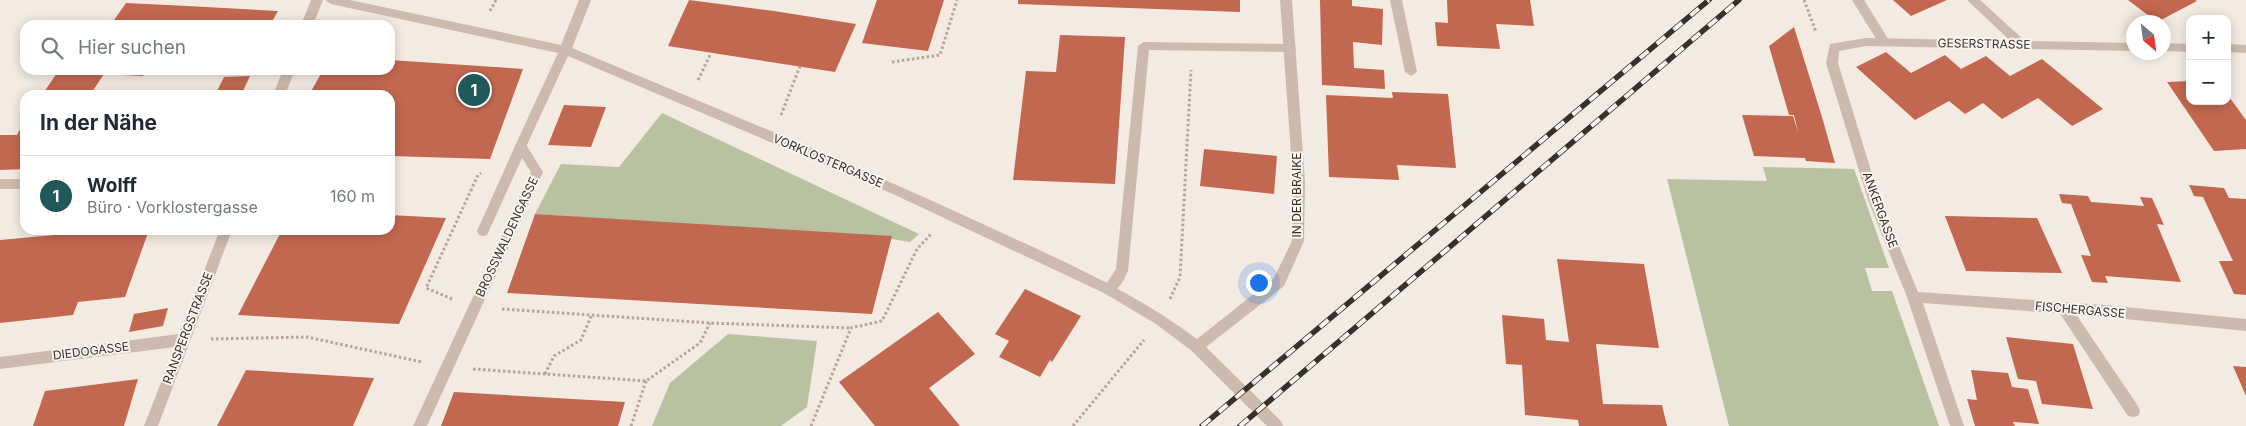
<!DOCTYPE html>
<html lang="de">
<head>
<meta charset="utf-8">
<style>
  :root { --surface:#fff; --page:#f2f2f3; --text:#1f2937; --muted:#747a83; --line:#e0e1e3; --accent:#21595b }
  body { margin:0; font-family:Inter,sans-serif; background:var(--page); color:var(--text) }
  .controls { position:absolute; right:15px; top:15px; display:grid; overflow:hidden; border-radius:10px; box-shadow:0 2px 12px #0003 }
  .controls button { width:45px; height:45px; display:grid; place-items:center; padding:0; border:0; border-bottom:1px solid var(--line); background:var(--surface); color:var(--text); font:25px sans-serif }
  .compass { position:absolute; left:2126px; top:15px; width:45px; height:45px; border-radius:50%; background:var(--surface); box-shadow:0 2px 12px #0003; rotate:151deg }
  .you { position:absolute; left:1258px; top:282px; width:18px; height:18px; margin:-12px; border:4px solid #fff; border-radius:50%; background:#1a73e8; box-shadow:0 0 0 8px #1a73e833 }
  .badge { display:grid; place-items:center; width:32px; height:32px; border-radius:50%; background:var(--accent); color:#fff; font-size:16px; font-weight:700 }
  .pin { position:absolute; translate:-50% -50%; border:2px solid #fff; box-shadow:0 1px 5px #0006 }
  .list { margin:0; padding:0; list-style:none }
  h2 { display:flex; justify-content:space-between; align-items:center; height:65px; margin:0; padding:0 20px; font-size:21px }
  h2 small { font-size:16px; font-weight:400; color:var(--muted) }
  .list li { display:grid; grid-template-columns:32px 1fr auto; gap:15px; align-items:center; box-sizing:border-box; height:80px; padding:0 20px; border-top:1px solid var(--line) }
  .list b { display:block; font-size:19px; white-space:nowrap }
  .list p { margin:0; font-size:16px; white-space:nowrap; color:var(--muted) }
  .list em { font-size:16px; font-style:normal; color:var(--muted) }
  .icon { flex:none; width:28px; height:28px; fill:none; stroke:currentColor; stroke-width:2; stroke-linecap:round; stroke-linejoin:round }
  .map { position:relative; flex:none; width:2246px; height:426px; overflow:hidden }
  .search { position:absolute; background:var(--surface); box-shadow:0 2px 12px #0003; left:20px; top:20px; width:375px; height:55px; display:flex; align-items:center; gap:12px; box-sizing:border-box; padding:0 18px; border-radius:15px; color:var(--muted); font-size:19px }
  .panel { position:absolute; background:var(--surface); box-shadow:0 2px 12px #0003; left:20px; top:90px; width:375px; height:145px; border-radius:15px }
  .map>svg:first-child { display:block }
</style>
</head>
<body>
<div class="map">
<svg width="2246" height="426" viewBox="0 0 2246 426">
  <rect width="100%" height="100%" fill="#f3eae1"/>
  <g fill="#b8c2a1">
    <path d="M662,113L919,234L910,242L891,239L535,214L561,164L619,167Z"/>
    <path d="M1763,167L1854,169L1889,268H1865L1872,291H1892L1939,426H1729L1667,179L1767,181Z"/>
    <path d="M728,334L817,341L807,407L781,426H652L670,383Z"/>
  </g>
  <g fill="#c36850">
    <path d="M689,0L774,11L856,24L835,72L668,46Z"/>
    <path d="M877,0H944L928,51L862,43Z"/>
    <path d="M1018,0H1240V12L1018,4Z"/>
    <path d="M1320,0H1352V6L1383,9L1382,45L1353,42L1354,68L1384,70L1385,89L1322,85Z"/>
    <path d="M1447,0H1530L1534,26L1496,24L1500,49L1437,46L1435,22L1448,23Z"/>
    <path d="M1893,0H1947L1911,16Z"/>
    <path d="M2128,0H2195L2197,1L2157,22Z"/>
    <path d="M126,3L188,6L278,11L270,25H89L91,23H112Z"/>
    <path d="M1794,27L1822,117L1835,163L1806,161L1805,158L1754,156L1742,115L1793,116L1798,132L1794,115H1789L1769,46Z"/>
    <path d="M1060,35L1125,37L1115,184L1013,180L1026,71L1056,72Z"/>
    <path d="M1886,52L1911,73L1945,55L1961,69L1986,56L2010,76L2042,59L2103,109L2072,126L2038,98L2002,119L1983,103L1965,114L1949,101L1915,120L1856,67Z"/>
    <path d="M390,60L523,69L490,159L390,156V95H309L323,70H390Z"/>
    <path d="M59,70H147L143,76L104,74L90,95H42Z"/>
    <path d="M250,76L241,95H215L224,77Z"/>
    <path d="M2190,81V101H2227V94L2246,120V149L2214,151L2167,82Z"/>
    <path d="M1392,92L1448,94L1456,168L1397,165L1399,180L1329,177L1326,95L1393,98Z"/>
    <path d="M564,105L606,107L591,147L548,145Z"/>
    <path d="M25,120V169L0,170V135H17Z"/>
    <path d="M1204,149L1277,156L1274,194L1200,186Z"/>
    <path d="M2189,185L2224,188L2229,198L2246,199V295L2234,294L2219,261H2233L2203,197L2194,196Z"/>
    <path d="M2059,194L2088,196L2091,202L2144,206L2140,197L2152,198L2164,225L2157,224L2181,282L2105,276L2108,283L2092,282L2081,255L2091,256L2071,204L2062,203Z"/>
    <path d="M535,214L892,236L872,314L507,293Z"/>
    <path d="M390,215L446,218L399,324L238,315L282,230H390Z"/>
    <path d="M1945,216L2037,218L2062,273L1966,271Z"/>
    <path d="M56,230H149L125,297L78,302L73,315L0,323V240L54,235Z"/>
    <path d="M1557,259L1644,264L1659,348L1596,344L1603,404L1662,405L1667,426H1579L1578,420L1525,415L1522,365L1506,364L1502,315L1544,319L1546,340L1569,342Z"/>
    <path d="M1025,289L1081,316L1052,362L1050,360L1040,377L999,357L1009,341L995,334Z"/>
    <path d="M168,308L163,326L129,332L134,314Z"/>
    <path d="M938,312L975,354L929,388L960,426H875L839,382Z"/>
    <path d="M2006,337L2073,344L2093,409L2042,404L2036,381L2018,379Z"/>
    <path d="M2233,366L2246,367V396Z"/>
    <path d="M246,370L374,378L353,426H217Z"/>
    <path d="M1971,370L2008,373L2012,387L2028,389L2039,424L2013,422L2015,426H1975L1967,399L1977,400Z"/>
    <path d="M138,379L124,426H33L45,391Z"/>
    <path d="M454,392L625,402L618,426H441Z"/>
  </g>
  <g fill="none" stroke-linecap="round" stroke-linejoin="round">
    <g stroke="#b7a497" stroke-width="3" stroke-dasharray="2.5 2.5" stroke-linecap="butt">
      <path d="M1804,0L1816,32"/>
      <path d="M490,11L496,0"/>
      <path d="M892,62L940,55L957,0"/>
      <path d="M698,80L711,53"/>
      <path d="M781,115L800,66"/>
      <path d="M452,299L426,288L478,175L481,173"/>
      <path d="M1170,299L1180,277L1191,70"/>
      <path d="M502,309L710,323L851,328"/>
      <path d="M211,339L307,337L422,362"/>
      <path d="M473,369L646,381L700,343L710,323"/>
      <path d="M545,374L554,356L581,340L592,314"/>
      <path d="M631,426L646,381"/>
      <path d="M811,426L851,328L882,321L917,249L932,233"/>
      <path d="M1073,426L1144,340"/>
    </g>
    <g fill="#cbbaad" fill-rule="evenodd">
      <path d="M1390,0H1402L1417,72L1411,76L1405,72Z"/>
      <path d="M1852,0H1864L1890,42L1888,45H1880Z"/>
      <path d="M1967,0H1980L2026,42L2028,45L2026,48H2018Z"/>
      <path d="M1144,42L1291,44L1297,48L1291,52L1149,50L1128,271C1124,280 1116,297 1104,293L1103,289L1116,269L1138,46Z"/>
      <path d="M521,141L525,143L543,172L427,426H413L531,172L522,158L487,235L483,236L479,235L477,231L515,146L517,143Z"/>
      <path d="M2064,302L2069,304L2138,406L2140,411L2138,416L2133,417L2128,416L2059,312L2057,308L2059,304Z"/>
    </g>
    <g fill="#cbbaad" fill-rule="evenodd">
      <path d="M311,0H323L313,25H301Z"/>
      <path d="M325,0H350L561,45L579,0H591L572,48C710,106 849,162 985,225C1060,260 1130,289 1197,339L1274,278L1292,241L1293,182L1280,0H1292L1305,182L1304,241L1284,286L1206,347L1281,421L1283,426H1267L1192,351L1156,324L1104,293L893,194L568,56L525,149H517L515,146L558,53L331,4Z"/>
      <path d="M1866,38L2134,43V51L1866,46L1839,51L1838,63L1880,200L1918,292L2105,305L2246,319V331L2105,317L1923,303L1964,426H1950L1907,297L1868,200L1826,63L1830,44Z"/>
      <path d="M2164,43L2190,44V52L2164,51Z"/>
      <path d="M2227,44L2246,45V53L2227,52Z"/>
      <path d="M283,70H295L285,95H273Z"/>
      <rect x="0" y="179" width="25" height="10"/>
      <path d="M220,230H232L158,426H144L175,347L0,369V357L179,334Z"/>
    </g>
    <defs>
      <g id="rail">
        <path d="M1202,426L1709,0"/>
        <path d="M1240,426L1739,0"/>
      </g>
    </defs>
    <use href="#rail" stroke="#3a302b" stroke-width="5.5"/>
    <use href="#rail" stroke="#faf4ee" stroke-width="4" stroke-dasharray="11" stroke-linecap="butt"/>
  </g>
  <g text-anchor="middle" stroke-width="4" stroke-linejoin="round" paint-order="stroke">
    <g font-size="12" fill="#3a302b" stroke="#faf4ee">
      <text transform="translate(1984 44) rotate(1)" y="4">GESERSTRASSE</text>
      <text transform="translate(828 161) rotate(23)" y="4">VORKLOSTERGASSE</text>
      <text transform="translate(1297 195) rotate(-90)" y="4">IN DER BRAIKE</text>
      <text transform="translate(1880 210) rotate(70)" y="4">ANKERGASSE</text>
      <text transform="translate(507 237) rotate(-65)" y="4">BROSSWALDENGASSE</text>
      <text transform="translate(2080 310) rotate(5)" y="4">FISCHERGASSE</text>
      <text transform="translate(188 328) rotate(-69)" y="4">RANSPERGSTRASSE</text>
      <text transform="translate(91 351) rotate(-7)" y="4">DIEDOGASSE</text>
    </g>
  </g>
</svg>
<div class="controls">
<button>+</button>
<button>−</button>
</div>
<svg class="compass" viewBox="-18 -18 36 36"><path d="M0-13l5 13h-10z" fill="#e53935"/><path d="M0 13l5-13h-10z" fill="#747a83"/></svg>
<div class="you"></div>
<div class="pin badge" style="left:474px;top:90px">1</div>
<div class="search"><svg class="icon" aria-label="search" viewBox="0 0 24 24"><circle cx="10" cy="10" r="6"/><path d="M15 15l6 6"/></svg>Hier suchen</div>
<section class="panel">
<h2>In der Nähe<small></small></h2>
<ul class="list">
<li><span class="badge">1</span><div><b>Wolff</b><p>Büro · Vorklostergasse</p></div><em>160 m</em></li>
</ul>
</section>
</div>
</body>
</html>
